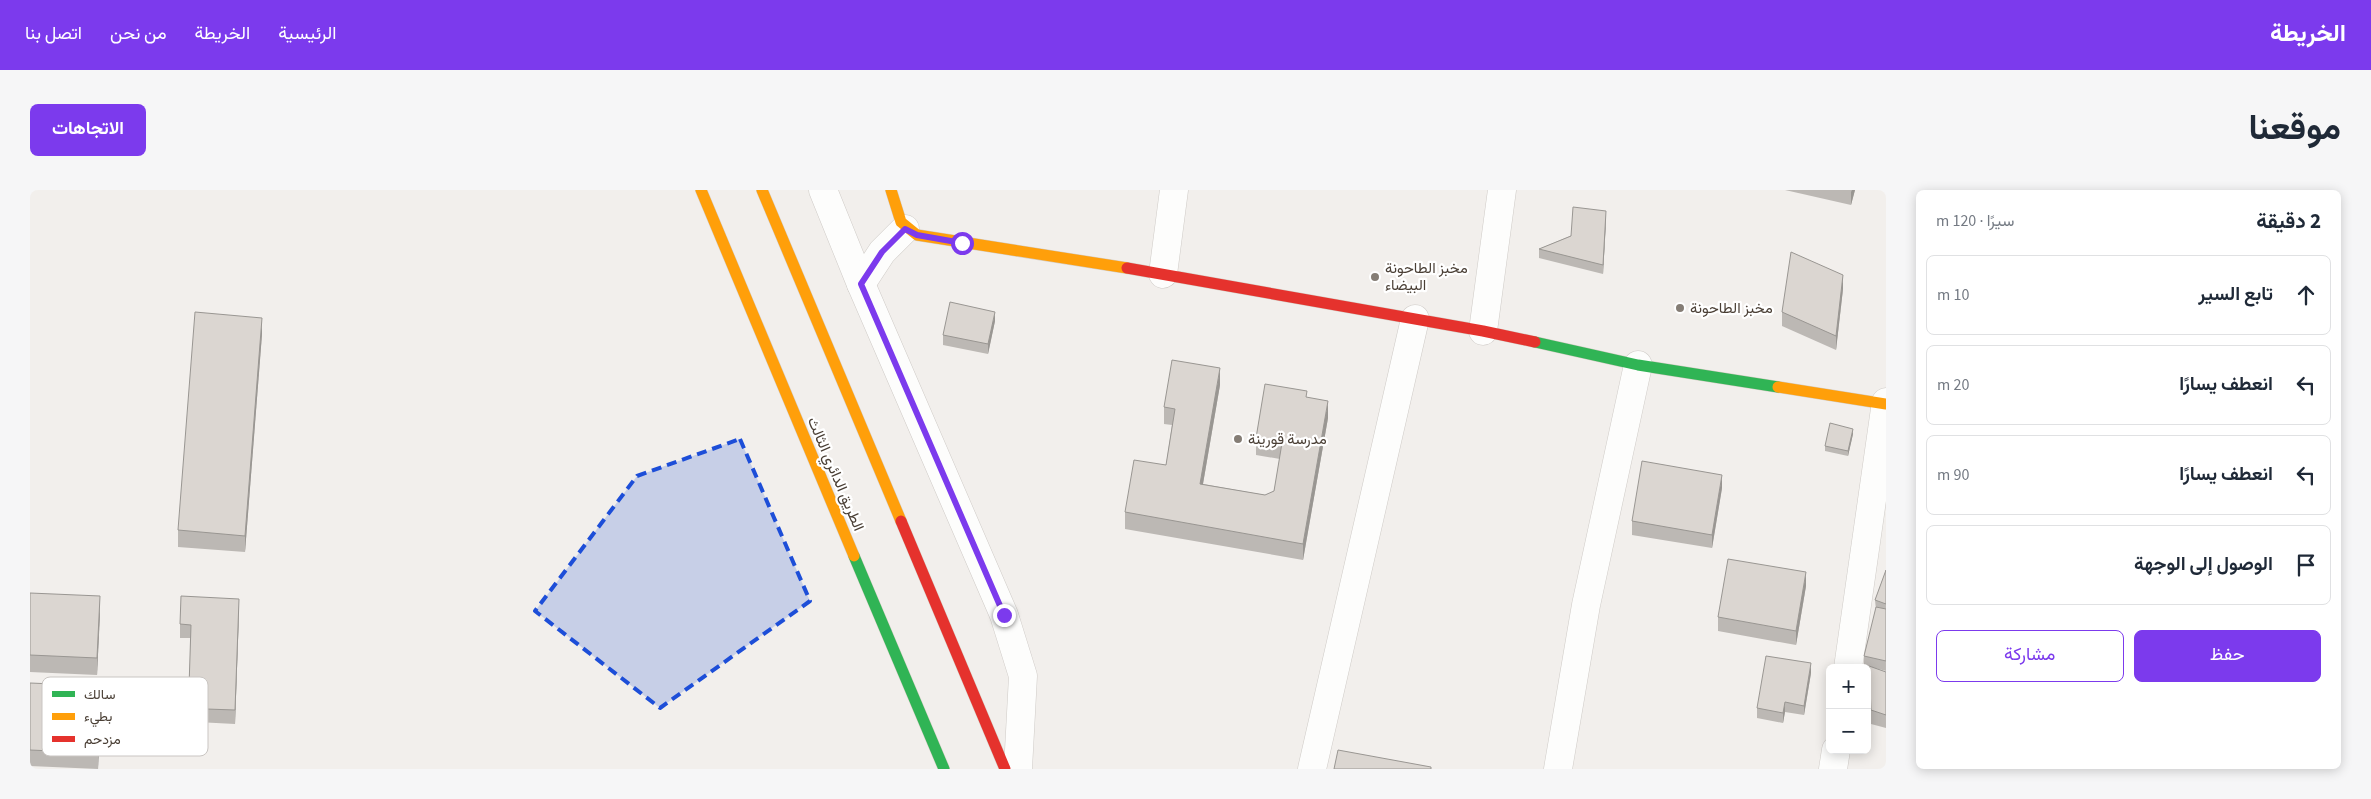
<!DOCTYPE html>
<html lang="ar">
<head>
<meta charset="utf-8">
<style>
  :root { --surface:#fff; --page:#f6f6f7; --text:#1f2937; --muted:#747a83; --line:#e0e1e3; --accent:#7c3aed }
  body { margin:0; font-family:"Source Sans 3",Vazirmatn,sans-serif; background:var(--page); color:var(--text); direction:rtl }
  .controls { position:absolute; right:15px; bottom:15px; display:grid; overflow:hidden; border-radius:8px; box-shadow:0 2px 12px #0003 }
  .controls button { width:45px; height:45px; display:grid; place-items:center; padding:0; border:0; border-bottom:1px solid var(--line); background:var(--surface); color:var(--text); font:25px sans-serif }
  .stop { position:absolute; width:15px; height:15px; margin:-11px; border:4px solid #7c3aed; border-radius:50%; background:#fff }
  .stop.end { background:#7c3aed; border-color:#fff; box-shadow:0 1px 5px #0008 }
  .list { margin:0; padding:0; list-style:none }
  h2 { display:flex; justify-content:space-between; align-items:center; height:65px; margin:0; padding:0 20px; font-size:21px }
  h2 small { font-size:16px; font-weight:400; color:var(--muted) }
  .list li { display:grid; grid-template-columns:32px 1fr auto; gap:15px; align-items:center; box-sizing:border-box; height:80px; margin:0 10px 10px; padding:0 10px; border:1px solid var(--line); border-radius:8px }
  .list b { display:block; font-size:19px; white-space:nowrap }
  .list em { font-size:16px; font-style:normal; color:var(--muted) }
  .actions { display:flex; gap:10px; padding:15px 20px }
  .actions a { flex:1; padding:11px 0; border:1px solid var(--accent); border-radius:8px; text-align:center; font-size:18px; color:var(--accent) }
  .actions .main { background:var(--accent); color:#fff }
  .icon { flex:none; width:28px; height:28px; fill:none; stroke:currentColor; stroke-width:2; stroke-linecap:round; stroke-linejoin:round }
  .map { position:relative; flex:none; width:1856px; height:579px; overflow:hidden; direction:ltr; border-radius:8px }
  header { display:flex; align-items:center; gap:30px; box-sizing:border-box; height:70px; padding:0 25px; background:var(--accent); color:#fff }
  header strong { font-size:24px }
  nav { display:flex; gap:28px; margin-inline-start:auto; font-size:18px }
  .intro { display:flex; align-items:center; justify-content:space-between; box-sizing:border-box; height:120px; padding:0 30px }
  h1 { margin:0; font-size:35px }
  .button { padding:12px 22px; border-radius:8px; background:var(--accent); color:#fff; font-size:18px; font-weight:700 }
  main { display:flex; gap:30px; padding:0 30px }
  aside { flex:1; background:var(--surface); border-radius:8px; box-shadow:0 2px 12px #0003 }
  .map>svg:first-child { display:block }
</style>
</head>
<body>
<header>
<strong>الخريطة</strong>
<nav><a>الرئيسية</a><a>الخريطة</a><a>من نحن</a><a>اتصل بنا</a></nav>
</header>
<div class="intro"><h1>موقعنا</h1><a class="button">الاتجاهات</a></div>
<main>
<aside>
<h2>2 دقيقة<small>سيرًا · 120 m</small></h2>
<ul class="list">
<li><svg class="icon" aria-label="ahead" viewBox="0 0 24 24"><path d="M12 20V5M6 11l6-6 6 6"/></svg><div><b>تابع السير</b></div><em>10 m</em></li>
<li><svg class="icon" aria-label="left" viewBox="0 0 24 24"><path d="M17 20v-9H6M10 6l-5 5 5 5"/></svg><div><b>انعطف يسارًا</b></div><em>20 m</em></li>
<li><svg class="icon" aria-label="left" viewBox="0 0 24 24"><path d="M17 20v-9H6M10 6l-5 5 5 5"/></svg><div><b>انعطف يسارًا</b></div><em>90 m</em></li>
<li><svg class="icon" aria-label="arrive" viewBox="0 0 24 24"><path d="M6 21V4h12l-3 4 3 4H6"/></svg><div><b>الوصول إلى الوجهة</b></div></li>
</ul>
<div class="actions"><a class="main">حفظ</a><a>مشاركة</a></div>
</aside>
<div class="map">
<svg width="1856" height="579" viewBox="0 0 1856 579">
  <rect width="100%" height="100%" fill="#f2efec"/>
  <g fill="none" stroke-linecap="round" stroke-linejoin="round">
    <defs>
      <g id="street">
        <path d="M793,0L831,94L974,425L993,486L988,579"/>
        <path d="M1133,84L1144,0"/>
        <path d="M831,94L852,62L875,39"/>
        <path d="M1453,141L1472,0"/>
        <path d="M1818,478L1856,212"/>
        <path d="M1282,579L1385,129"/>
        <path d="M1528,579L1556,415L1608,175"/>
        <path d="M1803,579L1806,560"/>
      </g>
      <g id="fast">
        <path d="M1505,152L1608,175L1748,197"/>
        <path d="M824,366L914,579"/>
      </g>
      <g id="slow">
        <path d="M671,0L824,366"/>
        <path d="M732,0L871,331"/>
        <path d="M861,0L871,32L887,45L1097,78"/>
        <path d="M1748,197L1856,214"/>
      </g>
      <g id="jam">
        <path d="M1097,78L1453,141L1505,152"/>
        <path d="M871,331L975,579"/>
      </g>
    </defs>
    <use href="#street" stroke="#cfcbc7" stroke-width="29"/>
    <use href="#fast" stroke="#d4ccc3" stroke-width="12"/>
    <use href="#slow" stroke="#d4ccc3" stroke-width="12"/>
    <use href="#jam" stroke="#d4ccc3" stroke-width="12"/>
    <use href="#street" stroke="#fdfdfc" stroke-width="28"/>
    <use href="#fast" stroke="#30b455" stroke-width="11"/>
    <use href="#slow" stroke="#ff9f0a" stroke-width="11"/>
    <use href="#jam" stroke="#e5322d" stroke-width="11"/>
  </g>
  <g fill="#bcb8b4">
    <path d="M1755,0H1825L1821,15Z"/>
    <path d="M1576,31L1573,84L1509,68V59Z"/>
    <path d="M1813,99L1806,160L1752,136V122Z"/>
    <path d="M965,131L958,164L913,155V145Z"/>
    <path d="M232,144L215,362L148,357V340Z"/>
    <path d="M1190,195L1173,294L1235,305L1244,301L1250,269L1226,265V248L1277,208L1298,228L1273,370L1095,339V322L1136,275L1142,235L1134,234V217Z"/>
    <path d="M1823,244L1818,266L1795,261V256Z"/>
    <path d="M1692,298L1682,358L1602,345V331Z"/>
    <path d="M1856,380V481L1845,478L1856,482V538L1841,534L1839,477L1834,475V466L1846,420L1845,410Z"/>
    <path d="M1776,396L1766,455L1688,441V427Z"/>
    <path d="M0,403L70,423L67,485L0,482Z"/>
    <path d="M209,422L205,534L148,531L149,496L159,497L161,448H150V434Z"/>
    <path d="M1781,483L1774,525L1755,522L1753,533L1727,528V518Z"/>
    <path d="M0,493L71,513L68,579L0,576Z"/>
  </g>
  <g fill="#999692">
    <path d="M1822,0H1825L1821,15V2Z"/>
    <path d="M1576,21V31L1573,84V75Z"/>
    <path d="M1813,85V99L1806,160V146Z"/>
    <path d="M965,122V131L958,164V154Z"/>
    <path d="M232,128V144L215,362V346Z"/>
    <path d="M1190,178V195L1170,311V294Z"/>
    <path d="M1298,211V228L1273,370V354Z"/>
    <path d="M1823,239V244L1818,266V261Z"/>
    <path d="M1692,285V298L1682,358V345Z"/>
    <path d="M1776,382V396L1766,455V441Z"/>
    <path d="M70,406V423L67,485V468Z"/>
    <path d="M209,409V422L205,534V520Z"/>
    <path d="M1781,473V483L1774,525V516Z"/>
    <path d="M71,496V513L68,579V563Z"/>
    <path d="M1755,512V522L1753,533V523Z"/>
  </g>
  <g fill="#dbd6d1" stroke="#999692">
    <path d="M1543,17L1576,21L1573,75L1509,59L1541,46Z"/>
    <path d="M1761,62L1813,85L1806,146L1752,122Z"/>
    <path d="M920,112L965,122L958,154L913,145Z"/>
    <path d="M165,122L232,128L215,346L148,340Z"/>
    <path d="M1142,170L1190,178L1170,294L1235,305L1244,301L1252,253L1226,248L1235,194L1277,201L1276,207L1298,211L1273,354L1095,322L1104,270L1136,275L1145,219L1134,217Z"/>
    <path d="M1800,233L1823,239L1818,261L1795,256Z"/>
    <path d="M1612,271L1692,285L1682,345L1602,331Z"/>
    <path d="M1698,369L1776,382L1766,441L1688,427Z"/>
    <path d="M1856,380V414L1845,410Z"/>
    <path d="M0,403L70,406L67,468L0,465Z"/>
    <path d="M151,406L209,409L205,520L148,518L149,496L159,497L161,435L150,434Z"/>
    <path d="M1846,417L1856,419V471L1834,466Z"/>
    <path d="M1736,466L1781,473L1774,516L1755,512L1753,523L1727,518Z"/>
    <path d="M1839,476L1856,482V525L1841,520Z"/>
    <path d="M0,493L71,496L68,563L0,560Z"/>
    <path d="M1308,560L1401,577V579H1304Z"/>
  </g>
  <g fill="none" stroke-linecap="round" stroke-linejoin="round">
    <path stroke="#7c3aed" stroke-width="6" d="M932,53L887,45L875,39L852,62L831,94L974,425"/>
  </g>
  <path fill="#1d4ed8" fill-opacity="0.2" stroke="#1d4ed8" stroke-width="4" stroke-dasharray="10 6" stroke-linejoin="round" d="M710,249L780,411L630,518L505,421L607,286Z"/>
  <g fill="#857d75" stroke="#fff" stroke-width="2">
    <circle cx="1345" cy="87" r="5"/>
    <circle cx="1650" cy="118" r="5"/>
    <circle cx="1208" cy="249" r="5"/>
  </g>
  <g text-anchor="middle" stroke-width="4.5" stroke-linejoin="round" paint-order="stroke">
    <g font-size="15" fill="#4a3f35" stroke="#fff" text-anchor="start">
      <text x="1355" y="83">مخبز الطاحونة<tspan x="1355" dy="17">البيضاء</tspan></text>
      <text x="1660" y="123">مخبز الطاحونة</text>
      <text x="1218" y="254">مدرسة قورينة</text>
    </g>
    <g font-size="15" fill="#4a3f35" stroke="#fff">
      <text transform="translate(806 284) rotate(67)" y="5">الطريق الدائري الثالث</text>
    </g>
  </g>
  <rect x="12" y="487" width="166" height="79" rx="8" fill="#fff" stroke="#c9c5c2" stroke-width="1"/>
  <rect x="22" y="501" width="23" height="6" fill="#30b455"/>
  <rect x="22" y="523" width="23" height="7" fill="#ff9f0a"/>
  <rect x="22" y="546" width="23" height="6" fill="#e5322d"/>
  <g font-size="14" fill="#4a3f35">
    <text x="54" y="509">سالك</text>
    <text x="54" y="531">بطيء</text>
    <text x="54" y="554">مزدحم</text>
  </g>
</svg>
<div class="controls">
<button>+</button>
<button>−</button>
</div>
<div class="stop" style="left:932px;top:53px"></div>
<div class="stop end" style="left:974px;top:425px"></div>
</div>
</main>
</body>
</html>
